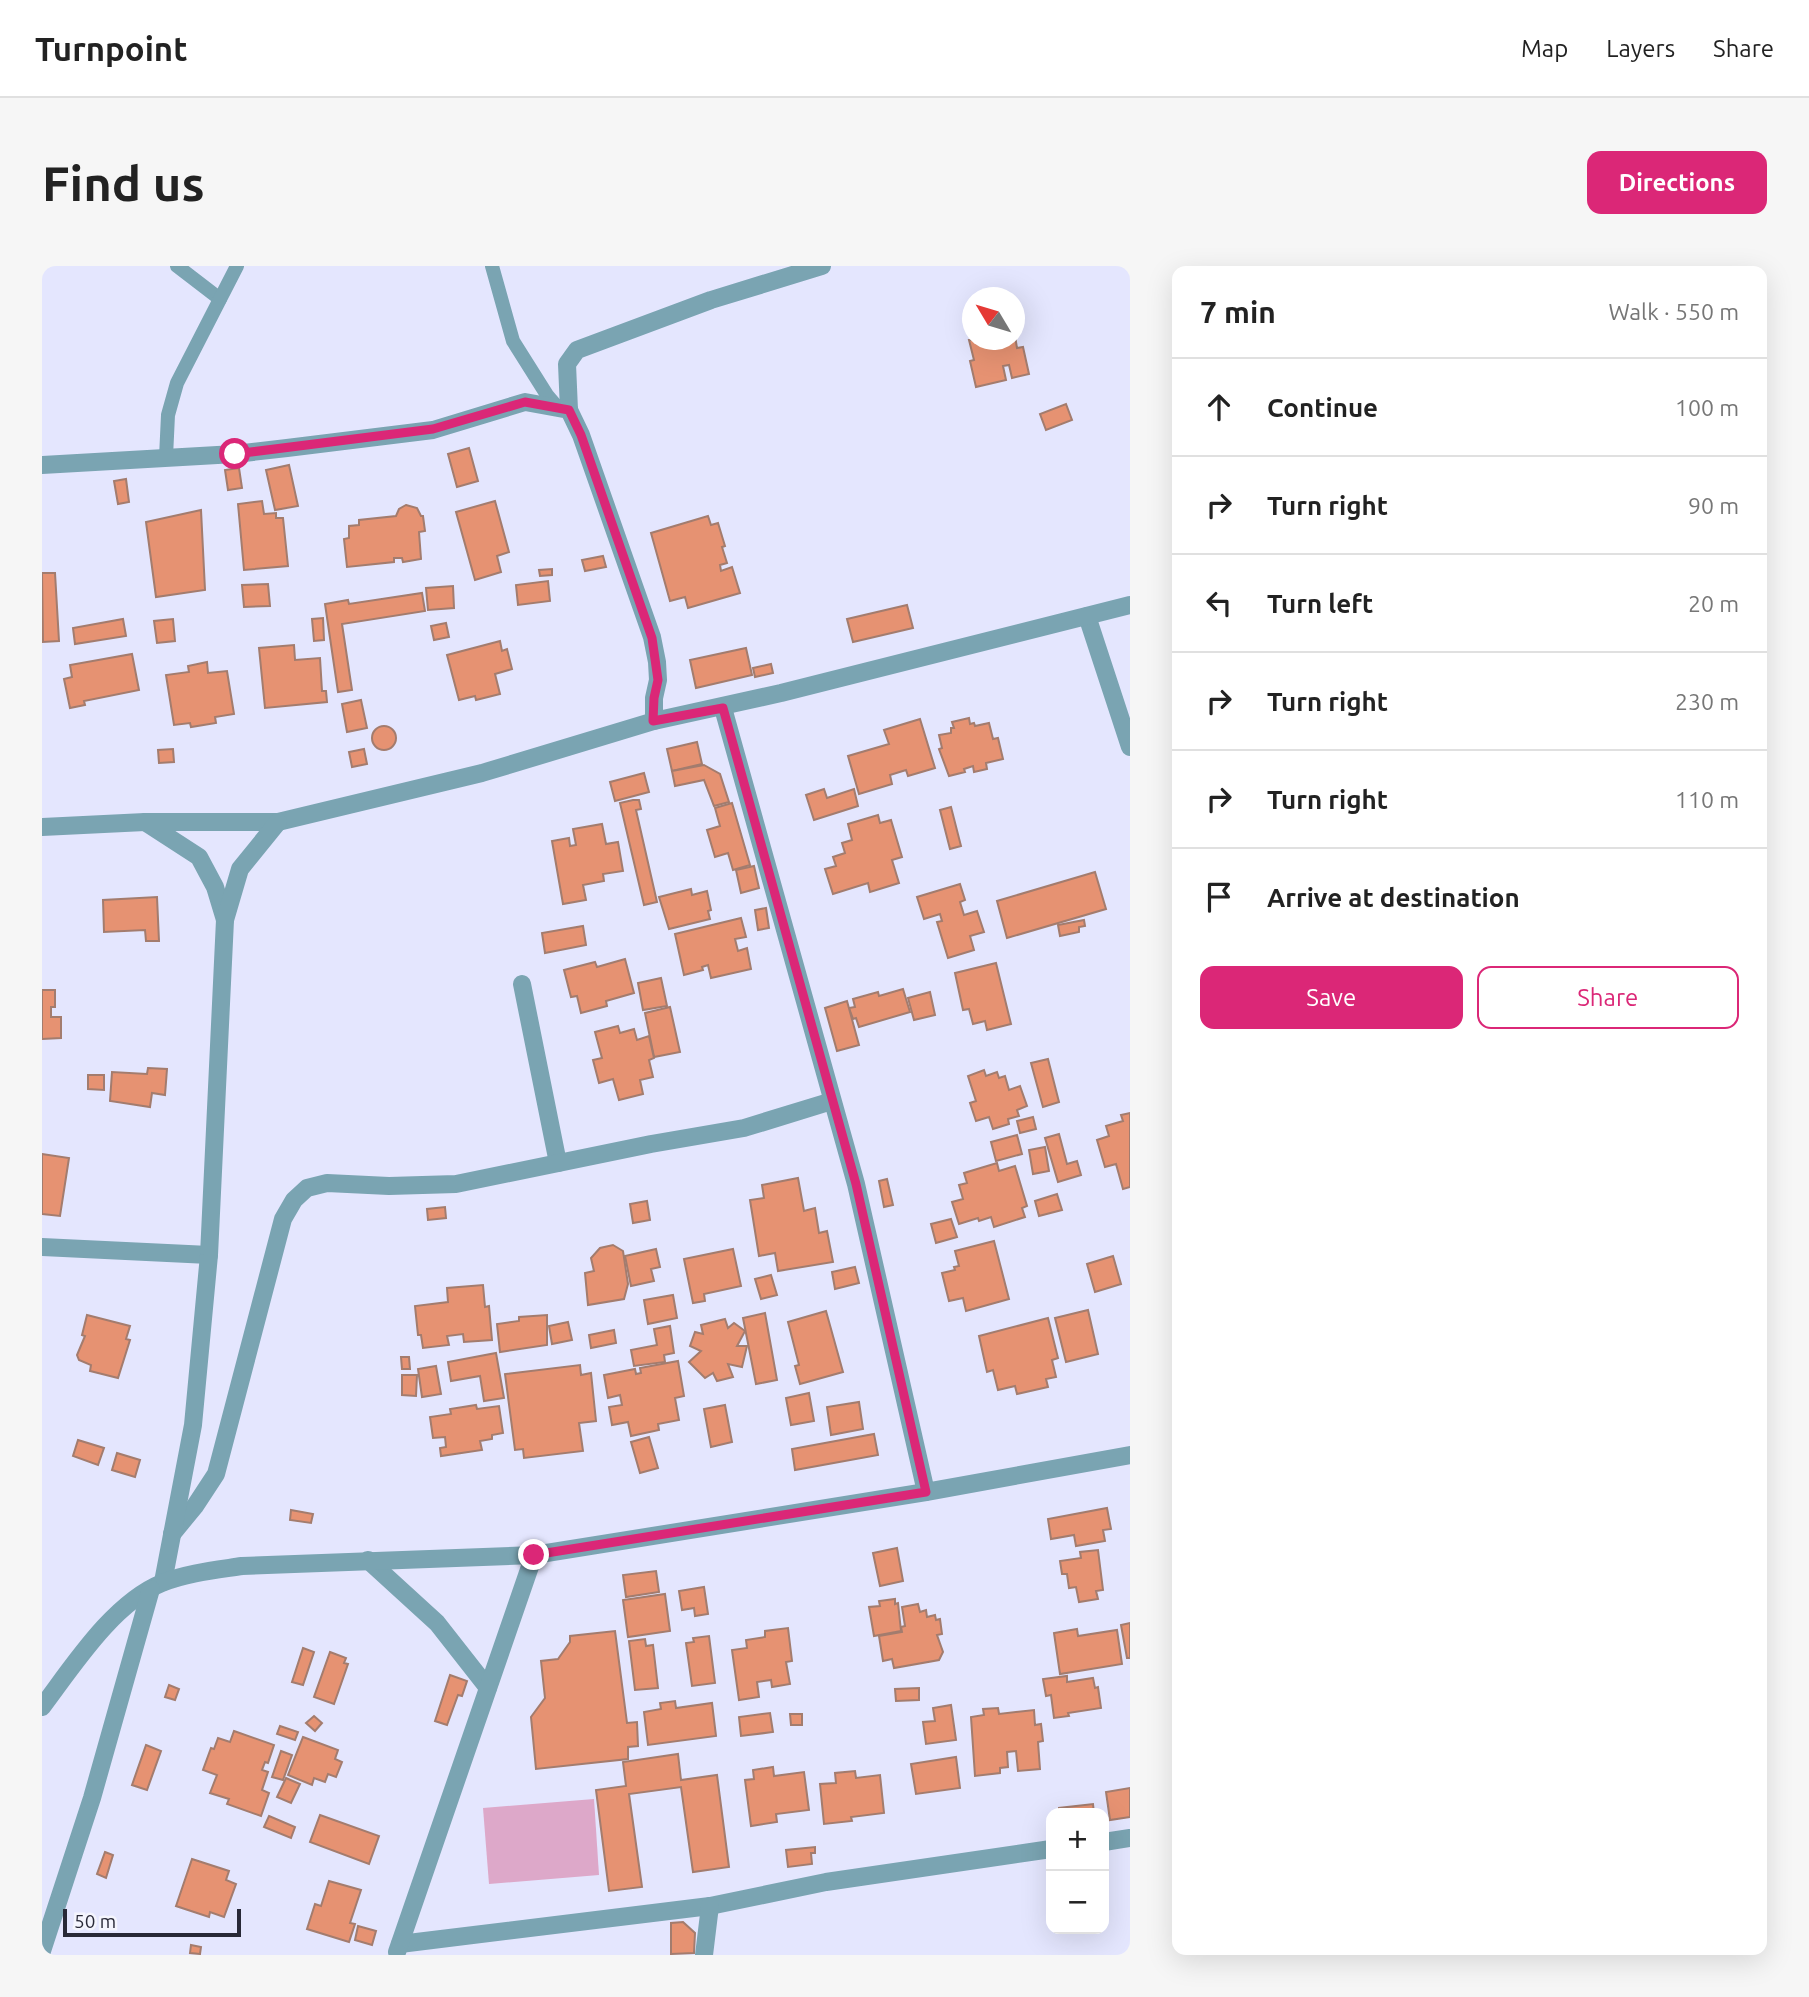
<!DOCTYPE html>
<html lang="en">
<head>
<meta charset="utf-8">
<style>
  :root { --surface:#fff; --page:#f6f6f6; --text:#222; --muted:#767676; --line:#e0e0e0; --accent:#db2777 }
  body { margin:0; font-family:Ubuntu,sans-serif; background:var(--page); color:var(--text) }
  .controls { position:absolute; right:21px; bottom:21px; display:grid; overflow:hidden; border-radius:14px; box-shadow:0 7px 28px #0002 }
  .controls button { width:63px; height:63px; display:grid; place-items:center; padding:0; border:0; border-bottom:2px solid var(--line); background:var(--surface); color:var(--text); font:35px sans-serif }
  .compass { position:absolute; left:920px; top:21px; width:63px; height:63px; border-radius:50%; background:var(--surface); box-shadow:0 7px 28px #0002; rotate:308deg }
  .scale { position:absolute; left:21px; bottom:18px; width:178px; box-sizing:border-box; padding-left:7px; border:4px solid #282937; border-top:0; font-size:19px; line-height:24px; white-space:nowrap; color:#282937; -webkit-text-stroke:5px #f4f5fd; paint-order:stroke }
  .stop { position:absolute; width:21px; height:21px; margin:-16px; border:5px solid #db2777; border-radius:50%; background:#fff }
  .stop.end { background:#db2777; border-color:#fff; box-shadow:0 2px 7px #0008 }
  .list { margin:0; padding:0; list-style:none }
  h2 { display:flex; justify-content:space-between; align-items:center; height:91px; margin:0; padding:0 28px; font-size:30px }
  h2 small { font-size:23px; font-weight:400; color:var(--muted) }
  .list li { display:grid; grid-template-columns:46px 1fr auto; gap:21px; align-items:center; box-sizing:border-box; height:98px; padding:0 28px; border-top:2px solid var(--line) }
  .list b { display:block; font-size:26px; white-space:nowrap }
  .list em { font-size:23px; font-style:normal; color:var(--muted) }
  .actions { display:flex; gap:14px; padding:21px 28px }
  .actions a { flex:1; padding:16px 0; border:2px solid var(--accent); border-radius:14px; text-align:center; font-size:24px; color:var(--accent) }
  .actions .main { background:var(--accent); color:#fff }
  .icon { flex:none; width:38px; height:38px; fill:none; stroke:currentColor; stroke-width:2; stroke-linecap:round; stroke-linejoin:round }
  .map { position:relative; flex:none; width:1088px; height:1689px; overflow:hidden; border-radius:14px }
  header { display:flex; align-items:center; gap:42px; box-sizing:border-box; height:98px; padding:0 35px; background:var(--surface); border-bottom:2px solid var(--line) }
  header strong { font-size:33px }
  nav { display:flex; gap:38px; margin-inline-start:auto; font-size:24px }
  .intro { display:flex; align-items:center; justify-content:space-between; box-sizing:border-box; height:168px; padding:0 42px }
  h1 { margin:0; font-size:49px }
  .button { padding:18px 32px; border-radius:14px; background:var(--accent); color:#fff; font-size:24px; font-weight:700 }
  main { display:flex; gap:42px; padding:0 42px }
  aside { flex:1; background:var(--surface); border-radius:14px; box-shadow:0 7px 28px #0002 }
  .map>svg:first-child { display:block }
</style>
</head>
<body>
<header>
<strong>Turnpoint</strong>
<nav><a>Map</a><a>Layers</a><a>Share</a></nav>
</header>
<div class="intro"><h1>Find us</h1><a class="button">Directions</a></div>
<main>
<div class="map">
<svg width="1088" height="1689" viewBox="0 0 1088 1689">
  <rect width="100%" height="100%" fill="#e4e6fe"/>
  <path fill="#dda8c9" d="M552,1533L557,1609L447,1618L441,1542Z"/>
  <g fill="#e69272" stroke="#a37c6e" stroke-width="2">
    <path d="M973,70L975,82L981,81L987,108L970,112L967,99L961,100L964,114L934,121L928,95L932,94L927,74H973Z"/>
    <path d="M1024,138L1030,154L1004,164L998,148Z"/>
    <path d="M427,182L436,215L415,221L406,188Z"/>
    <path d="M247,199L256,240L233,244L224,204Z"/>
    <path d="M197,202L200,222L186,224L183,204Z"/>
    <path d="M84,213L87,236L76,238L72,215Z"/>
    <path d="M220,235L222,248L234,247V252H241L246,300L202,304L196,238Z"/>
    <path d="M453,235L467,286L455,290L459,306L433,314L414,246Z"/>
    <path d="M364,239L375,242L379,250H381L383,265L377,266L379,293L361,296L360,292H352V296L305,301L302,273L307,272V260L317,259V254L354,250L357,243Z"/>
    <path d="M159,244L163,324L114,331L104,256Z"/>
    <path d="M666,250L669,259L676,257L683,280L680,281L685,297L678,299L679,305L690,301L698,327L646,342L643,331L628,335L609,267Z"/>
    <path d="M561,290L564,301L543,305L540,294Z"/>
    <path d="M510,303V309L498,310L497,304Z"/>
    <path d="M0,307H13L17,375L1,376Z"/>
    <path d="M506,315L508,335L476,339L474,319Z"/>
    <path d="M226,318L228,340L202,341L200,319Z"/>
    <path d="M411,320L412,342L386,344L384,322Z"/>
    <path d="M380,327L383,345L300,358L310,424L296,426L283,338L306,334L307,338Z"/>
    <path d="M865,339L871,362L811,376L805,353Z"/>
    <path d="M281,352L282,374L272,375L270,353Z"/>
    <path d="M81,353L84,370L33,378L31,362Z"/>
    <path d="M131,353L133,375L115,377L112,355Z"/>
    <path d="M404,357L407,371L392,374L389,360Z"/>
    <path d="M458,375L460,385L465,383L470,403L453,408L458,428L434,434L433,430L417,434L405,389Z"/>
    <path d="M252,379L253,394L278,392L280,425H284L285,436L223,442L217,382Z"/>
    <path d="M704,382L710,409L654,422L648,394Z"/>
    <path d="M90,388L97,424L42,435L43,439L28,442L22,413L30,411L28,399Z"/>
    <path d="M165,396L166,407L185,405L192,448L173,451L174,457L149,461L148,457L132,459L124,409L147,406L146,400Z"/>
    <path d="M729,398L731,407L713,411L711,402Z"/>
    <path d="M319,434L325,462L305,466L300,438Z"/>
    <path d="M927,452L928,458L932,457L933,460L947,457L951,473L956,472L961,493L944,497L945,503L932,506L931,500L922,503L923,506L907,510L897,483L900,482L897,469L909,467V462H912L910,456Z"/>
    <path d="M878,453L893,502L866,510L864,504L848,509L850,518L817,528L806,490L847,478L842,464Z"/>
    <circle cx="342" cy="472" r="12"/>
    <path d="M655,476L660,498L630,505L625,483Z"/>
    <path d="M131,483L132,496L117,497L116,484Z"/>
    <path d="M322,483L325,498L310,501L307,486Z"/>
    <path d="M662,499L678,508L687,536L672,540L662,514L633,520L630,505Z"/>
    <path d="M602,507L607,526L573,535L568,516Z"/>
    <path d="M782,523L785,532L812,523L816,540L772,554L764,529Z"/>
    <path d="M591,534H597L599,543L594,544L615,636L602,639L578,537Z"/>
    <path d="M690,537L708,599L691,604L686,587L673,591L665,564L678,560L673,542Z"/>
    <path d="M909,541L919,580L908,583L898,544Z"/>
    <path d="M836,549L838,557L849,554L860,591L850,594L857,617L828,626L826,617L791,628L783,603L794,600L791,591L803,587L800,577L810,574L806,558Z"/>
    <path d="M560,558L564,578L576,576L581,605L561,608L562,615L541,619L544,634L521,638L510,575L527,572L528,580L534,579L531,563Z"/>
    <path d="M712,600L717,622L699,627L694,604Z"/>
    <path d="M1053,606L1064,643L965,672L955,635Z"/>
    <path d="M918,618L923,634L918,636L922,649L935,645L942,666L928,670L932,684L906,692L895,656L900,655L898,648L882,653L875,631Z"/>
    <path d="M649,623L650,629L665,625L669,644L666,645L668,653L627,663L617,631Z"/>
    <path d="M115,631L117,675H104L103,664L62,666L61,634Z"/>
    <path d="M724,642L727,662L716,664L713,644Z"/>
    <path d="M699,652L704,671L693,673L696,685L705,682L709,703L669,712L666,699L660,701L661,704L642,709L633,668Z"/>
    <path d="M1042,654L1043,660L1037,661V666L1018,670L1016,659Z"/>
    <path d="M541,660L544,679L503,687L500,667Z"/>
    <path d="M583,693L592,727L564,735L565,740L539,747L535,730L529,731L522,704L553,696L555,701Z"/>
    <path d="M954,697L969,758L945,764L943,755L931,758L927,743L921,744L913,707Z"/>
    <path d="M619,712L625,740L601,744L596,717Z"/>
    <path d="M861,723L868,746L817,761L814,752L811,753L807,742L813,741L811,733L836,726L837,730Z"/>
    <path d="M0,724H13V741H9V751H19V772L0,773Z"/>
    <path d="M888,726L893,749L872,754L866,732Z"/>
    <path d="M805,735L817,779L795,785L783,742Z"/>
    <path d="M628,741L638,786L612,791L603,747Z"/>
    <path d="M576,760L578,767L592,763L595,774L607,770L612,792L607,794L611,811L598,814L601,828L577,834L571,813L557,817L551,794L560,792L553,766Z"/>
    <path d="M1006,793L1017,836L1001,841L989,797Z"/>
    <path d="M106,802L125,803L123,829L110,827L108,841L68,835L70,806L105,808Z"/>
    <path d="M942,804L944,810L955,806L957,812L963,810L967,824L978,820L985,840L975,844L977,850L966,853L967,858L951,863L947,851L934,855L928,837L934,835L926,810Z"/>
    <path d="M46,809H62V824L46,823Z"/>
    <path d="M1088,847V921L1081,923L1074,898L1063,901L1055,874L1067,870L1064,860L1081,855L1079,849Z"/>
    <path d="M991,851L994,863L978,867L975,855Z"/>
    <path d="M1017,868L1025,898L1035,895L1039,909L1016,916L1003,872Z"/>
    <path d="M975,869L980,888L954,895L949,876Z"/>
    <path d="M1003,881L1007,905L991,908L987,884Z"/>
    <path d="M0,888L27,892L18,950L0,948Z"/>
    <path d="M955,897L957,905L973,900L985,940L980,942L983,951L952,961L949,951L937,955L936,952L917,958L910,936L921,933L917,919L925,917L922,907Z"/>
    <path d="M756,912L762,945L773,942L777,967L785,965L791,996L736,1005L733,987L717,990L708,934L722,932L720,919Z"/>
    <path d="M845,913L851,939L842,941L837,915Z"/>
    <path d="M1015,928L1020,944L997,950L993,935Z"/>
    <path d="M605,935L608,954L591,957L588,938Z"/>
    <path d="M403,941L404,952L386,954L385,943Z"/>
    <path d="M909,953L915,971L894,977L889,958Z"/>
    <path d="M952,975L967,1033L924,1045L921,1032L907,1035L900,1007L913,1004L912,1001L917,1000L913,985Z"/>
    <path d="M571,979L581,985L586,1018L582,1033L546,1039L543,1007L552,1005L549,992L558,982Z"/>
    <path d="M614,983L618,1001L609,1003L612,1015L589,1020L583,990Z"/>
    <path d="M691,983L699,1020L662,1028L663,1035L651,1037L642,993Z"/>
    <path d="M1071,990L1079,1018L1053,1026L1045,998Z"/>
    <path d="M813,1001L817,1017L793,1023L790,1006Z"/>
    <path d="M729,1009L735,1029L719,1033L713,1013Z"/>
    <path d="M441,1019L443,1041L447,1040L450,1074L422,1076L421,1068L405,1070L407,1079L381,1082L379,1069H376L373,1040L406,1036L405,1022Z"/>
    <path d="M631,1029L635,1052L606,1058L602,1034Z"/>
    <path d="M1046,1044L1056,1088L1024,1096L1013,1052Z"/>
    <path d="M784,1045L801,1106L758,1118L753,1100L757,1099L746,1056Z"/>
    <path d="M723,1047L735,1114L714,1118L701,1052Z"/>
    <path d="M45,1049L88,1060L84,1073L88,1074L76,1112L48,1105L49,1099L37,1094L35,1089L43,1070L40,1069Z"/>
    <path d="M505,1049V1079L458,1086L455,1058L477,1055V1051Z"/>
    <path d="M1006,1052L1016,1092L1010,1094L1014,1111L1004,1113L1006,1121L975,1128L973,1120L956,1124L951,1104L945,1106L937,1070Z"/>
    <path d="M683,1053L686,1062L692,1057L703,1065L695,1080H705L700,1101L686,1098L691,1111L675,1115L671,1107L663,1112L647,1096L659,1085L648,1080L653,1066L661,1068L659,1059Z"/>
    <path d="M526,1056L530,1074L510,1078L507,1060Z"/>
    <path d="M628,1060L632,1087L622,1089L623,1096L592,1100L589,1084L615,1079L612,1063Z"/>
    <path d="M572,1064L574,1077L549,1082L547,1069Z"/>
    <path d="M454,1087L462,1132L442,1135L438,1110L409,1115L406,1096Z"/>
    <path d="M359,1091H367L368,1103H360Z"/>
    <path d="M636,1095L642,1130L633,1132L637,1154L616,1158L617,1164L589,1170L586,1156L570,1159L567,1141L580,1139L578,1129L566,1132L562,1109L593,1103L594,1108L599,1107L598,1102Z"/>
    <path d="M538,1099L539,1109L549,1107L554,1155L537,1157L541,1185L482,1192L481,1183L473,1184L463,1108Z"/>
    <path d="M394,1100L399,1128L380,1131L376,1103Z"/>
    <path d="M360,1109H375L374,1130L360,1129Z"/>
    <path d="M767,1127L772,1155L749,1159L744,1132Z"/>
    <path d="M817,1136L821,1163L789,1169L785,1141Z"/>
    <path d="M434,1139L435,1143L457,1140L461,1167L450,1169V1173L438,1175L440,1184L399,1190L398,1182L404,1181L403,1171L391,1172L388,1151L409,1148L408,1143Z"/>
    <path d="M683,1139L690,1176L669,1181L662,1143Z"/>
    <path d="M832,1168L836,1189L753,1204L750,1183Z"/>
    <path d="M607,1171L616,1202L598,1207L589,1176Z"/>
    <path d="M36,1174L62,1182L56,1199L31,1190Z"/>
    <path d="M75,1187L98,1194L93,1211L70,1204Z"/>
    <path d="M1065,1242L1069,1263L1061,1264L1063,1275L1034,1280L1032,1269L1009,1273L1006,1253Z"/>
    <path d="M249,1244L271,1248L269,1257L248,1254Z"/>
    <path d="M855,1282L861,1315L838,1320L831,1287Z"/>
    <path d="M1056,1284L1061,1324L1054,1325L1056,1333L1037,1336L1034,1321L1027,1322L1025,1308H1020L1018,1295L1039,1292L1038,1286Z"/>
    <path d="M614,1305L617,1326L584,1331L581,1309Z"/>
    <path d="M662,1321L666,1348L653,1350L652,1342L640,1344L637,1325Z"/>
    <path d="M623,1328L628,1365L586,1371L581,1334Z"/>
    <path d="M853,1333V1338L856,1337L859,1365L832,1370L827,1341L838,1340L837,1335Z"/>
    <path d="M876,1338L878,1346L884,1344L885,1351L893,1349L894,1354L898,1353L900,1368L895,1369L901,1386L897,1394L852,1402L850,1393L841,1395L837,1370L860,1366L859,1361L863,1360L860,1341Z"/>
    <path d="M1088,1357V1392H1085L1079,1359Z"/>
    <path d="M746,1362L750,1395L744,1396L748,1418L730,1421L729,1414L715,1416L717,1431L697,1434L690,1384L705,1382L704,1374L723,1371V1365Z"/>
    <path d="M1035,1363L1036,1370L1075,1364L1080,1398L1018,1408L1012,1367Z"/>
    <path d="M573,1365L585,1457L595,1456L596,1480L586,1481V1493L494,1503L489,1451L503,1432L499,1395L516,1393L528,1376V1370Z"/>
    <path d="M667,1370L673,1417L650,1420L644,1377L652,1376L651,1372Z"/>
    <path d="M603,1373L604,1380L611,1379L616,1422L593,1424L587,1375Z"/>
    <path d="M261,1382L272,1386L261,1419L250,1416Z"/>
    <path d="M288,1386L304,1392L302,1397L306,1398L292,1438L272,1431Z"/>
    <path d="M408,1409L425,1415L420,1430L416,1429L405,1459L393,1455Z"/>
    <path d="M1025,1410V1416L1051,1412L1053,1422L1056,1421L1059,1442L1026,1447L1027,1450L1012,1452L1009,1429L1004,1430L1001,1413Z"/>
    <path d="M127,1419L137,1423L133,1434L123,1431Z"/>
    <path d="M877,1422V1434L854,1435L853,1423Z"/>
    <path d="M633,1435L634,1442L670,1437L674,1470L606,1479L602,1446L619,1443L618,1437Z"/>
    <path d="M909,1439L914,1474L884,1478L881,1456L893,1455L891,1442Z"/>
    <path d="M956,1442L957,1448L992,1444L993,1459L999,1458L1001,1475L996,1476L998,1503L976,1505L974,1485L965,1486L966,1501L958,1502V1507L933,1510L929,1451L942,1449L941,1443Z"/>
    <path d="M728,1447L731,1466L699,1470L697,1451Z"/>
    <path d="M748,1448H760V1459H749Z"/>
    <path d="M272,1450L280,1457L273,1465L264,1457Z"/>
    <path d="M238,1460L256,1466L253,1474L235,1468Z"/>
    <path d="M192,1465L232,1479L226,1497L223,1496L220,1504L226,1506L220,1524L227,1527L219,1550L185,1538L187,1533L168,1527L175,1509L161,1504L169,1482L172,1483L176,1472L188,1476Z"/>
    <path d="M261,1471L296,1484L293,1493L300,1496L294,1511L286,1508L283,1516L272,1512L270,1519L246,1509Z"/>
    <path d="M104,1479L119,1485L105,1524L90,1519Z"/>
    <path d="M239,1485L250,1489L241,1514L230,1511Z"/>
    <path d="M636,1488L639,1514L675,1509L687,1601L651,1606L639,1521L587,1528L600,1621L567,1625L554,1524L584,1520L581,1496Z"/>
    <path d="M914,1491L918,1522L874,1528L869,1498Z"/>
    <path d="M731,1501L732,1510L762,1506L767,1544L734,1548L735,1556L709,1560L703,1514L712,1513L711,1504Z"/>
    <path d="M813,1505L814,1512L838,1509L842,1547L809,1551L810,1555L782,1558L778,1518L794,1517L793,1507Z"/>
    <path d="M244,1512L258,1518L249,1537L235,1531Z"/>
    <path d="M1088,1522V1551L1068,1554L1064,1526Z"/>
    <path d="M1051,1538L1052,1547H1017V1542Z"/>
    <path d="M278,1549L337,1570L327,1598L268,1576Z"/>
    <path d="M227,1550L253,1561L249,1572L222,1561Z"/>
    <path d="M773,1581V1587H769L770,1598L746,1601L744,1584Z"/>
    <path d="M63,1586L71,1589L64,1612L55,1608Z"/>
    <path d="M150,1593L187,1605L184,1614L194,1618L182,1651L168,1646L167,1651L134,1640Z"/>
    <path d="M287,1615L319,1624L308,1657L313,1658L307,1676L265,1663L273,1638L279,1640Z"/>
    <path d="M641,1656L653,1667L652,1687L629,1688V1657Z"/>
    <path d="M316,1660L334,1665L330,1679L313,1674Z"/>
    <path d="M149,1679L159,1681L158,1688L148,1687Z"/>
  </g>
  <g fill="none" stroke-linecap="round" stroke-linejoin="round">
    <g stroke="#7aa4b2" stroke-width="14">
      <path d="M135,0L178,33"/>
      <path d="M450,0L471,75L505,129L517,143"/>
      <path d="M124,191L126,149L135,117L195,0"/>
    </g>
    <g stroke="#7aa4b2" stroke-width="18">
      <path d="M527,144L525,98L535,84L669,34L780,0"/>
      <path d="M0,199L193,188L245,182L391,164L483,136L527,144L539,169L610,371L615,396L616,414L612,432V455"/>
      <path d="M1045,350L1088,481"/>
      <path d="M681,442L814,918L884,1226"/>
      <path d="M103,556L157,591L173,621L183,654"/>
      <path d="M0,561L103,556H236L440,507L612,455L739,427L1088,339"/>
      <path d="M480,718L516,897"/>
      <path d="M0,981L167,989"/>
      <path d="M130,1268L153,1240L174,1208L241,953L252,934L265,922L285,917L347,920L414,918L609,878L702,862L790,835"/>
      <path d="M326,1294L395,1357L446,1422"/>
      <path d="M121,1316L151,1159L167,989L183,654L198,603L236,556"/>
      <path d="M0,1441C31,1400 71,1337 120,1317C145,1307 174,1304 200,1300L492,1289L884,1226L1088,1189"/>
      <path d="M1062,1576L1088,1572"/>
      <path d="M358,1678L668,1640L784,1616L1009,1583"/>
      <path d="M0,1685L50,1532L109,1323"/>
      <path d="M355,1686L492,1289"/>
      <path d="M662,1689L668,1640"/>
    </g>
  </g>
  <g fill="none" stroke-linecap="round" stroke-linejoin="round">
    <path stroke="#db2777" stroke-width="9" d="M193,188L391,163L483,136L527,144L539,169L610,372L616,414L612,432L611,455L681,442L814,918L884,1226L492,1289"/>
  </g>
</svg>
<div class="controls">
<button>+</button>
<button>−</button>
</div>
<svg class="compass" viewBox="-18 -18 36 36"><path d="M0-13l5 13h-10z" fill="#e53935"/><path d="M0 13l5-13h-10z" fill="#767676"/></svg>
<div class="scale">50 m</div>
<div class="stop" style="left:193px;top:188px"></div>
<div class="stop end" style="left:492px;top:1289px"></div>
</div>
<aside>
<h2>7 min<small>Walk · 550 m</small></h2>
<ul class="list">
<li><svg class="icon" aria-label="ahead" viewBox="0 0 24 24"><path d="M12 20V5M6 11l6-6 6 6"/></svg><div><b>Continue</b></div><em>100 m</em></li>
<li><svg class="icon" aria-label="right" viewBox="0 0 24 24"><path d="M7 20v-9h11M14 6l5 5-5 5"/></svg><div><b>Turn right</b></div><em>90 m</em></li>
<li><svg class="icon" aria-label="left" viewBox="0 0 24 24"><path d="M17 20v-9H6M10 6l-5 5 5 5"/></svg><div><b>Turn left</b></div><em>20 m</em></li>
<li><svg class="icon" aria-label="right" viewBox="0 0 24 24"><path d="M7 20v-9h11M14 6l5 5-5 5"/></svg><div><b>Turn right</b></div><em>230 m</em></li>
<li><svg class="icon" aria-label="right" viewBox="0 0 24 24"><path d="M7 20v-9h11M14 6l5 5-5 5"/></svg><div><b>Turn right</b></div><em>110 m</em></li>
<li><svg class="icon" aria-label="arrive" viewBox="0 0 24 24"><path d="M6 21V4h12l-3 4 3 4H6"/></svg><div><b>Arrive at destination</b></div></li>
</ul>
<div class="actions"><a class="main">Save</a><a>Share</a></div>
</aside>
</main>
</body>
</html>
